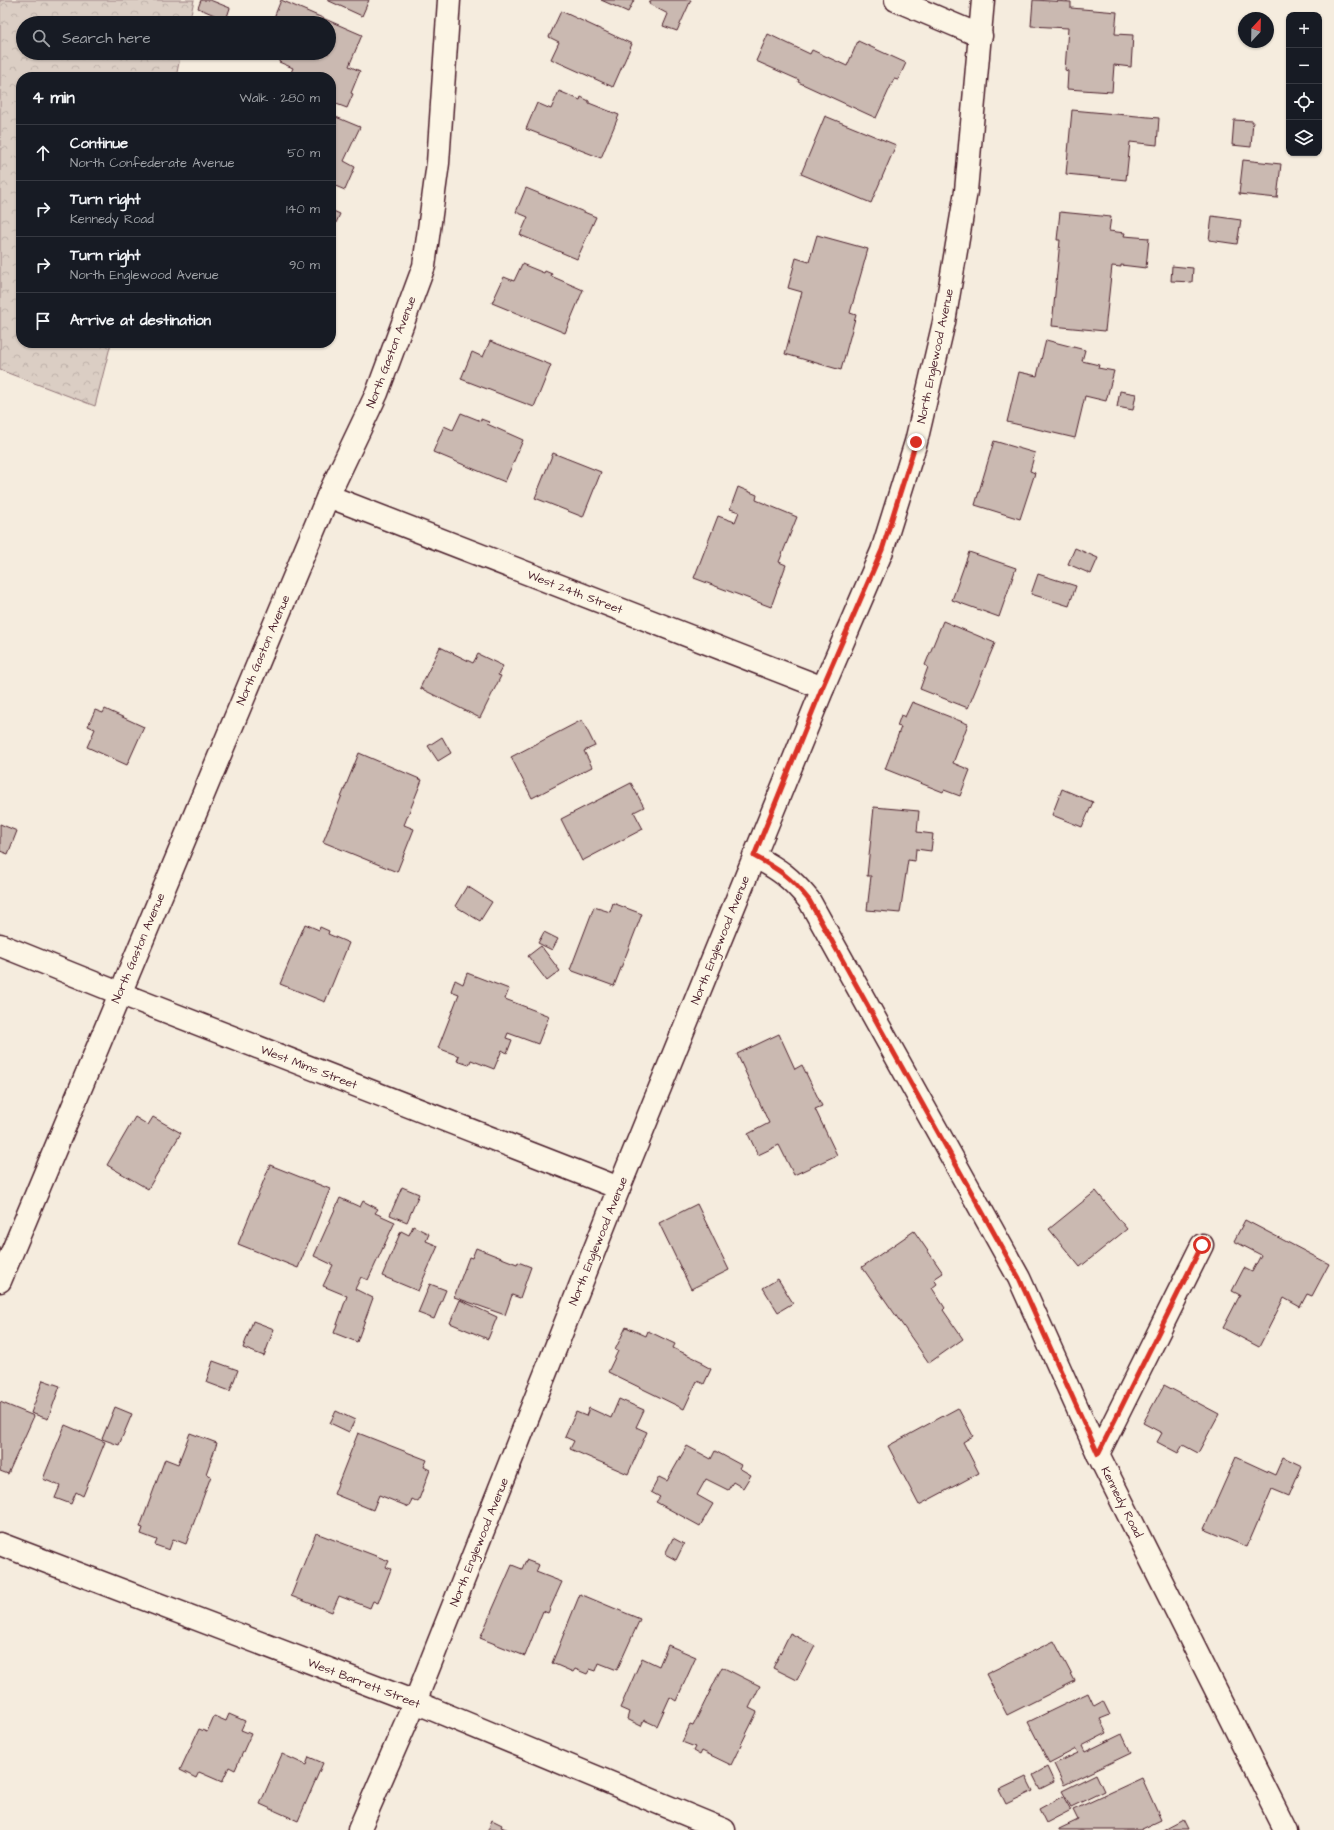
<!DOCTYPE html>
<html lang="en">
<head>
<meta charset="utf-8">
<style>
  :root { --surface:#171b24; --page:#242831; --text:#f1f3f6; --muted:#9ea1a6; --line:#363941 }
  body { margin:0; font-family:"Architects Daughter",sans-serif; background:var(--page); color:var(--text) }
  .controls { position:absolute; right:12px; top:12px; display:grid; overflow:hidden; border-radius:8px; box-shadow:0 1px 3px #0004 }
  .controls button { width:36px; height:36px; display:grid; place-items:center; padding:0; border:0; border-bottom:1px solid var(--line); background:var(--surface); color:var(--text); font:20px sans-serif }
  .compass { position:absolute; left:1238px; top:12px; width:36px; height:36px; border-radius:50%; background:var(--surface); box-shadow:0 1px 3px #0004; rotate:22deg }
  .stop { position:absolute; width:12px; height:12px; margin:-9px; border:3px solid #d93025; border-radius:50%; background:#fff }
  .stop.end { background:#d93025; border-color:#fff; box-shadow:0 1px 4px #0008 }
  .list { margin:0; padding:0; list-style:none }
  h2 { display:flex; justify-content:space-between; align-items:center; height:52px; margin:0; padding:0 16px; font-size:17px }
  h2 small { font-size:13px; font-weight:400; color:var(--muted) }
  .list li { display:grid; grid-template-columns:26px 1fr auto; gap:12px; align-items:center; box-sizing:border-box; height:56px; padding:0 16px; border-top:1px solid var(--line) }
  .list b { display:block; font-size:15px; white-space:nowrap }
  .list p { margin:0; font-size:13px; white-space:nowrap; color:var(--muted) }
  .list em { font-size:13px; font-style:normal; color:var(--muted) }
  .icon { flex:none; width:22px; height:22px; fill:none; stroke:currentColor; stroke-width:2; stroke-linecap:round; stroke-linejoin:round }
  .map { position:relative; flex:none; width:1334px; height:1830px; overflow:hidden }
  .search { position:absolute; background:var(--surface); box-shadow:0 1px 3px #0004; left:16px; top:16px; width:320px; height:44px; display:flex; align-items:center; gap:10px; box-sizing:border-box; padding:0 14px; border-radius:22px; color:var(--muted); font-size:15px }
  .panel { position:absolute; background:var(--surface); box-shadow:0 1px 3px #0004; left:16px; top:72px; width:320px; height:276px; border-radius:16px }
  .map>svg:first-child { display:block }
</style>
</head>
<body>
<div class="map">
<svg width="1334" height="1830" viewBox="0 0 1334 1830">
  <defs>
    <pattern id="forest-crowns" width="20" height="18" patternUnits="userSpaceOnUse"><rect width="20" height="18" fill="#dbcec4"/><path d="M2 6a3 3 0 1 1 6 0M12 15a3 3 0 1 1 6 0" fill="none" stroke="#bdb0a9"/></pattern>
  </defs>
  <rect width="100%" height="100%" fill="#f5ecde"/>
  <filter id="ink" filterUnits="userSpaceOnUse"><feTurbulence type="fractalNoise" baseFrequency=".025" numOctaves="2"/><feDisplacementMap in="SourceGraphic" scale="8" xChannelSelector="R" yChannelSelector="G"/><feConvolveMatrix kernelMatrix="1 2 1 2 8 2 1 2 1" color-interpolation-filters="sRGB"/></filter>
  <g filter="url(#ink)">
    <path fill="url(#forest-crowns)" stroke="#927678" d="M0,0H194L189,23H23V53H181L176,77H21V343H111L95,406L0,370Z"/>
    <g fill="#cab9b1" stroke="#4a1f2b">
      <path d="M201,0H210L230,8L226,20L198,8Z"/>
      <path d="M281,0L362,35L349,66L360,71L351,93L353,94L347,108L331,102V77H289L293,68L279,62L283,53H329V23H280L273,20Z"/>
      <path d="M327,0H369L362,16Z"/>
      <path d="M601,0H634L628,12Z"/>
      <path d="M651,0H691L677,31L663,26L668,14L649,4Z"/>
      <path d="M1033,0L1071,2V8L1117,12L1115,34L1133,35L1131,67L1114,65L1112,92L1067,89L1068,71L1065,70L1068,28L1031,26Z"/>
      <path d="M561,11L632,44L613,87L551,59L559,42L549,37Z"/>
      <path d="M768,34L810,54L812,50L847,66L858,41L906,63L898,80L894,79L876,118L798,82L799,80L756,61Z"/>
      <path d="M559,91L580,100L581,97L589,101V103L619,115L601,158L526,129L537,103L551,109Z"/>
      <path d="M1072,110L1159,118L1157,145L1130,142L1126,180L1066,174Z"/>
      <path d="M331,115L360,127L344,161L355,167L345,190L333,185L331,187Z"/>
      <path d="M825,116L896,145L871,203L801,174Z"/>
      <path d="M1234,120L1253,121L1251,147L1232,145Z"/>
      <path d="M1243,160L1281,164L1277,198L1239,194Z"/>
      <path d="M526,188L596,217L577,259L520,235L528,217L516,212Z"/>
      <path d="M331,210L340,214L331,234Z"/>
      <path d="M1060,212L1111,217L1109,231L1125,233L1124,236L1149,238L1146,268L1121,265V267L1112,266L1105,331L1052,326L1060,240H1057Z"/>
      <path d="M1212,216L1241,220L1237,244L1209,240Z"/>
      <path d="M817,235L868,249L850,313L856,315L841,370L785,354L802,292L788,288L796,258L809,262Z"/>
      <path d="M522,264L544,273L545,271L552,274L551,276L583,290L565,333L492,303L504,277L514,281Z"/>
      <path d="M1172,266L1193,268L1192,282L1171,281Z"/>
      <path d="M1046,340L1085,350L1082,361L1099,365L1098,368L1114,371L1106,401L1085,396L1075,438L1007,422L1019,372L1037,376Z"/>
      <path d="M490,341L551,365L534,407L461,379L472,352L483,357Z"/>
      <path d="M1120,391L1136,394L1133,410L1117,407Z"/>
      <path d="M461,413L481,421V419L489,422L487,424L523,440L505,482L433,452L444,426L453,430Z"/>
      <path d="M994,441L1035,453L1030,471L1035,473L1020,519L975,505Z"/>
      <path d="M553,453L601,472L583,517L535,498Z"/>
      <path d="M738,487L757,495L756,500L797,517L779,562L786,565L771,607L694,578L718,516L735,522L739,512L730,509Z"/>
      <path d="M1075,548L1098,558L1091,574L1068,564Z"/>
      <path d="M969,552L1016,568L999,617L952,600Z"/>
      <path d="M1038,574L1076,586L1069,606L1031,594Z"/>
      <path d="M943,621L995,643L968,708L920,689L928,667L925,665Z"/>
      <path d="M440,647L473,663L478,654L503,666L498,675L501,676L480,718L420,688Z"/>
      <path d="M912,702L968,724L953,763L970,770L960,796L944,790L943,792L885,769L901,727L897,726L901,715L905,717Z"/>
      <path d="M105,709L144,727L127,765L87,747L95,729L88,726L95,710L103,713Z"/>
      <path d="M582,720L595,746L584,751L592,767L532,798L511,757Z"/>
      <path d="M442,737L451,753L438,761L428,746Z"/>
      <path d="M359,753L422,780L404,825L414,829L397,872L323,842Z"/>
      <path d="M631,783L644,807L634,812L643,829L582,861L561,819Z"/>
      <path d="M1062,789L1093,802L1082,827L1052,815Z"/>
      <path d="M874,807L919,811L917,832L933,834L931,851L916,849L915,861L908,860L900,913L867,910L871,876H867Z"/>
      <path d="M0,824L17,831L8,854L0,851Z"/>
      <path d="M467,886L492,902L480,921L455,906Z"/>
      <path d="M613,903L642,914L614,986L570,970L594,907L610,912Z"/>
      <path d="M305,924L319,930L320,927L329,931L328,934L349,943L325,1002L280,984Z"/>
      <path d="M544,932L558,939L552,950L538,943Z"/>
      <path d="M541,946L560,971L547,981L528,956Z"/>
      <path d="M467,973L509,989L505,999L549,1016L538,1044L508,1033L506,1038L512,1040L507,1053L502,1050L494,1069L471,1060L469,1065L457,1061L459,1056L438,1048L459,994L451,991L455,980L463,984Z"/>
      <path d="M779,1034L795,1069L802,1065L822,1106L815,1109L837,1155L794,1175L779,1145L758,1155L748,1134L769,1123L737,1054Z"/>
      <path d="M135,1117L148,1125L153,1117L181,1133L148,1189L107,1165Z"/>
      <path d="M270,1165L330,1189L298,1268L238,1244Z"/>
      <path d="M402,1187L419,1194L407,1222L390,1215Z"/>
      <path d="M1096,1191L1127,1229L1080,1267L1049,1229Z"/>
      <path d="M340,1198L360,1207L363,1201L378,1209L375,1213L395,1222L368,1280L361,1277L355,1289L373,1298L357,1342L334,1333L347,1296L323,1286L333,1265L314,1256Z"/>
      <path d="M697,1204L729,1270L691,1289L659,1223Z"/>
      <path d="M1245,1220L1329,1264L1312,1296L1307,1294L1300,1307L1284,1298L1259,1347L1223,1328L1240,1295L1232,1291L1244,1268L1252,1272L1261,1255L1234,1241Z"/>
      <path d="M413,1226L429,1234L426,1241L438,1246L418,1291L382,1276L401,1231L409,1235Z"/>
      <path d="M914,1231L943,1273L934,1279L937,1284L932,1288L945,1308L943,1310L963,1339L929,1363L862,1267Z"/>
      <path d="M476,1248L517,1264L518,1262L531,1267L520,1298L512,1295L505,1315L454,1297L469,1257L472,1258Z"/>
      <path d="M778,1279L793,1303L778,1312L763,1288Z"/>
      <path d="M430,1284L446,1290L434,1319L418,1313Z"/>
      <path d="M460,1300L497,1317L488,1339L450,1323Z"/>
      <path d="M253,1321L274,1329L264,1356L243,1348Z"/>
      <path d="M626,1327L646,1336L648,1331L675,1344L673,1348L703,1362L702,1364L711,1369L704,1384L697,1381L684,1409L608,1372L618,1351L615,1350Z"/>
      <path d="M213,1361L238,1370L230,1391L206,1382Z"/>
      <path d="M43,1380L60,1386L48,1419L31,1413Z"/>
      <path d="M1164,1385L1219,1414L1198,1453L1183,1445L1178,1453L1157,1442L1162,1433L1143,1423Z"/>
      <path d="M619,1399L644,1410L636,1427L647,1432L628,1474L570,1449L574,1441L565,1437L576,1412L586,1416L589,1408L611,1418Z"/>
      <path d="M0,1402L34,1416L8,1474L0,1471Z"/>
      <path d="M115,1407L132,1414L119,1445L102,1439Z"/>
      <path d="M958,1408L973,1436L963,1442L979,1473L919,1505L888,1446Z"/>
      <path d="M336,1411L355,1420L349,1432L330,1423Z"/>
      <path d="M65,1425L105,1442L83,1496L76,1492L71,1504L55,1498L60,1486L43,1479Z"/>
      <path d="M190,1433L217,1443L206,1474L211,1476L186,1544L173,1539L169,1550L155,1545L157,1540L141,1534L143,1528L140,1527L165,1459L178,1464Z"/>
      <path d="M358,1433L427,1460L424,1467L430,1470L418,1502L412,1499L409,1507L379,1495L373,1510L334,1494Z"/>
      <path d="M687,1446L711,1459L715,1451L741,1465L739,1468L751,1475L743,1488L733,1482L728,1490L706,1479L697,1495L713,1504L700,1526L656,1502L660,1497L651,1492L659,1477L667,1481Z"/>
      <path d="M1236,1457L1275,1475L1283,1457L1302,1466L1289,1496L1272,1489L1247,1547L1204,1529Z"/>
      <path d="M316,1533L389,1561L386,1567L391,1569L378,1603L373,1601L370,1608L339,1596L332,1612L291,1596Z"/>
      <path d="M673,1538L684,1544L676,1560L665,1554Z"/>
      <path d="M526,1560L539,1565L536,1572L562,1582L548,1613L543,1611L525,1656L480,1638L512,1565L522,1569Z"/>
      <path d="M580,1594L640,1619L617,1670L599,1663L596,1671L590,1669L587,1674L575,1669L573,1672L552,1663Z"/>
      <path d="M790,1633L815,1646L797,1680L773,1668Z"/>
      <path d="M1054,1641L1075,1681L1007,1715L986,1674Z"/>
      <path d="M668,1645L696,1657L676,1701L670,1697L657,1726L644,1720L641,1726L627,1719L629,1712L620,1708L642,1658L659,1666Z"/>
      <path d="M722,1667L760,1686L749,1708L757,1712L731,1765L702,1751L700,1755L693,1751L695,1747L682,1742L690,1725L693,1726Z"/>
      <path d="M1088,1693L1094,1706L1103,1701L1110,1715L1100,1719L1107,1733L1082,1746L1085,1752L1122,1734L1131,1753L1064,1785L1054,1764L1078,1753L1076,1749L1049,1763L1028,1722Z"/>
      <path d="M229,1714L245,1721L241,1730L251,1734L235,1770L229,1767L222,1782L199,1772L196,1778L180,1770L199,1729L207,1732L214,1716L226,1721Z"/>
      <path d="M282,1754L306,1765L309,1757L323,1763L298,1821L260,1804Z"/>
      <path d="M1047,1767L1054,1782L1040,1789L1033,1775Z"/>
      <path d="M1096,1774L1104,1791L1071,1807L1062,1791Z"/>
      <path d="M1026,1777L1033,1791L1006,1804L999,1790Z"/>
      <path d="M1142,1778L1161,1820L1140,1830H1059V1829L1078,1820L1073,1810Z"/>
      <path d="M1063,1796L1071,1810L1046,1823L1039,1809Z"/>
      <path d="M492,1820L502,1825L501,1827L509,1830H488Z"/>
      <path d="M1183,1820L1188,1830H1164Z"/>
    </g>
    <g fill="none" stroke-linecap="round" stroke-linejoin="round">
      <defs>
        <g id="minor">
          <path d="M896,0L981,36"/>
          <path d="M328,496L823,688"/>
          <path d="M754,856C780,870 790,877 809,900L1019,1278L1098,1454L1286,1830"/>
          <path d="M0,945L119,993L619,1188"/>
          <path d="M0,1281L328,496L377,393L424,266L438,163L449,0"/>
          <path d="M1098,1454L1202,1245"/>
          <path d="M0,1544L415,1702L724,1830"/>
          <path d="M359,1830L415,1702L619,1188L823,688L882,551L916,442L944,322L966,191L983,0"/>
        </g>
      </defs>
      <use href="#minor" stroke="#4a1f2b" stroke-width="25"/>
      <use href="#minor" stroke="#fcf5e5" stroke-width="22"/>
    </g>
  </g>
  <g fill="none" stroke-linecap="round" stroke-linejoin="round" filter="url(#ink)">
    <path stroke="#d93025" stroke-width="5" d="M916,442L882,550L822,688L754,856C780,870 790,877 809,900L1019,1278L1098,1454L1202,1245"/>
  </g>
  <g text-anchor="middle" stroke-width="4" stroke-linejoin="round" paint-order="stroke">
    <g font-size="12" fill="#4a1f2b" stroke="#fcf5e5">
      <text transform="translate(391 352) rotate(-69)" y="4">North Gaston Avenue</text>
      <text transform="translate(935 356) rotate(-78)" y="4">North Englewood Avenue</text>
      <text transform="translate(575 592) rotate(21)" y="4">West 24th Street</text>
      <text transform="translate(263 650) rotate(-67)" y="4">North Gaston Avenue</text>
      <text transform="translate(720 940) rotate(-68)" y="4">North Englewood Avenue</text>
      <text transform="translate(138 948) rotate(-67)" y="4">North Gaston Avenue</text>
      <text transform="translate(309 1067) rotate(21)" y="4">West Mims Street</text>
      <text transform="translate(598 1241) rotate(-68)" y="4">North Englewood Avenue</text>
      <text transform="translate(1122 1502) rotate(63)" y="4">Kennedy Road</text>
      <text transform="translate(479 1542) rotate(-68)" y="4">North Englewood Avenue</text>
      <text transform="translate(364 1683) rotate(21)" y="4">West Barrett Street</text>
    </g>
  </g>
</svg>
<div class="controls">
<button>+</button>
<button>−</button>
<button><svg class="icon" aria-label="locate" viewBox="0 0 24 24"><circle cx="12" cy="12" r="6"/><path d="M12 2v4M12 18v4M2 12h4M18 12h4"/></svg></button>
<button><svg class="icon" aria-label="layers" viewBox="0 0 24 24"><path d="M12 4l9 5-9 5-9-5zM3 14l9 5 9-5"/></svg></button>
</div>
<svg class="compass" viewBox="-18 -18 36 36"><path d="M0-13l5 13h-10z" fill="#e53935"/><path d="M0 13l5-13h-10z" fill="#9ea1a6"/></svg>
<div class="stop" style="left:1202px;top:1245px"></div>
<div class="stop end" style="left:916px;top:442px"></div>
<div class="search"><svg class="icon" aria-label="search" viewBox="0 0 24 24"><circle cx="10" cy="10" r="6"/><path d="M15 15l6 6"/></svg>Search here</div>
<section class="panel">
<h2>4 min<small>Walk · 280 m</small></h2>
<ul class="list">
<li><svg class="icon" aria-label="ahead" viewBox="0 0 24 24"><path d="M12 20V5M6 11l6-6 6 6"/></svg><div><b>Continue</b><p>North Confederate Avenue</p></div><em>50 m</em></li>
<li><svg class="icon" aria-label="right" viewBox="0 0 24 24"><path d="M7 20v-9h11M14 6l5 5-5 5"/></svg><div><b>Turn right</b><p>Kennedy Road</p></div><em>140 m</em></li>
<li><svg class="icon" aria-label="right" viewBox="0 0 24 24"><path d="M7 20v-9h11M14 6l5 5-5 5"/></svg><div><b>Turn right</b><p>North Englewood Avenue</p></div><em>90 m</em></li>
<li><svg class="icon" aria-label="arrive" viewBox="0 0 24 24"><path d="M6 21V4h12l-3 4 3 4H6"/></svg><div><b>Arrive at destination</b></div></li>
</ul>
</section>
</div>
</body>
</html>
